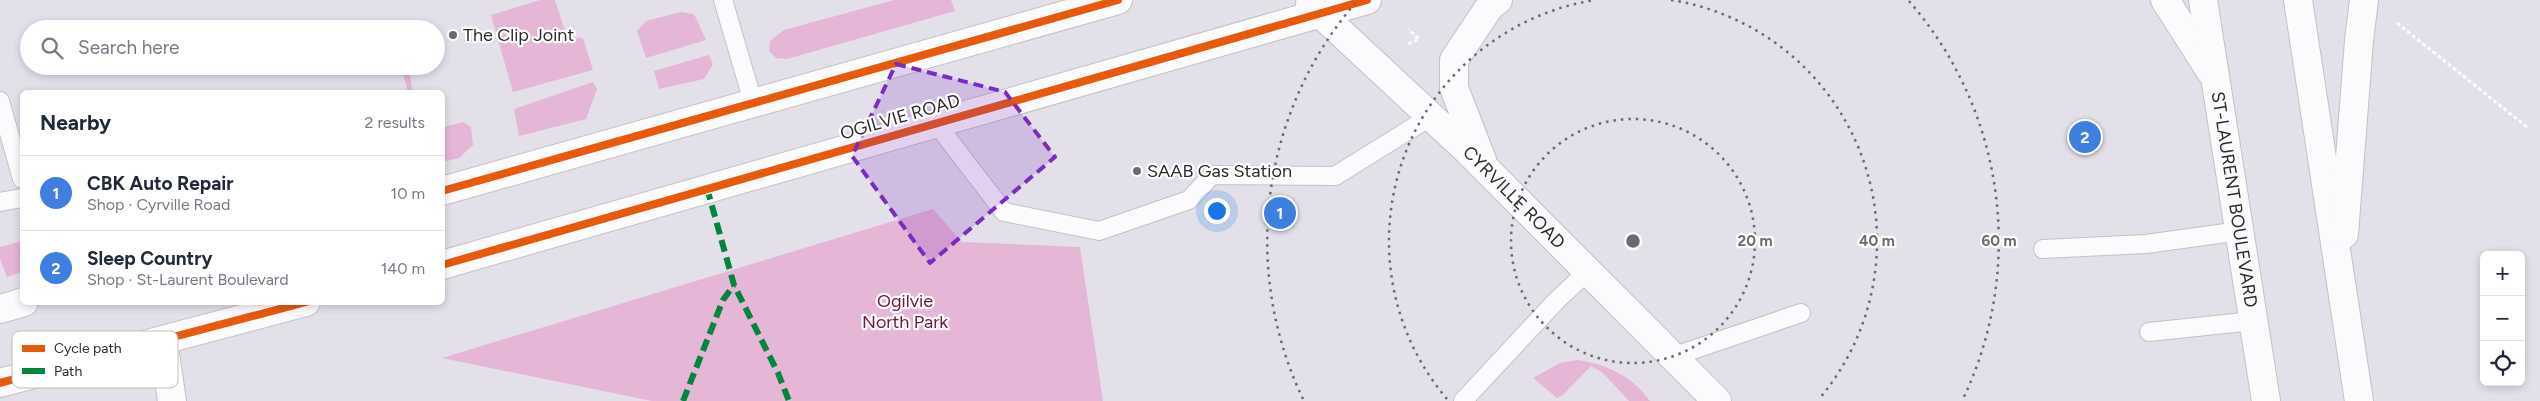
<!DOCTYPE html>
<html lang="en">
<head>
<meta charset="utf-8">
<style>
  :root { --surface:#fff; --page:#f6f6f7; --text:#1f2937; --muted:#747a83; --line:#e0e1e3; --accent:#1a73e8 }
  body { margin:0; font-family:Figtree,sans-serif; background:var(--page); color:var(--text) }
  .controls { position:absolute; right:15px; bottom:15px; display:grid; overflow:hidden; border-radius:8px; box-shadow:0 2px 8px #0003 }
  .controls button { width:45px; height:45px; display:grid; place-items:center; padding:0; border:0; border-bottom:1px solid var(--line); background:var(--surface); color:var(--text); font:25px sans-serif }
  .you { position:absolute; left:1216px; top:210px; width:18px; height:18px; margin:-12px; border:4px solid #fff; border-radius:50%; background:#1a73e8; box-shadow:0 0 0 8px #1a73e833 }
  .badge { display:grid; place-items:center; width:32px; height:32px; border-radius:50%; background:var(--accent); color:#fff; font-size:16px; font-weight:700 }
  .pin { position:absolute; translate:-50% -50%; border:2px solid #fff; box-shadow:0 1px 5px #0006 }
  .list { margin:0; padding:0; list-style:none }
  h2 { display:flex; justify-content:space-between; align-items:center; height:65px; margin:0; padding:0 20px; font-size:21px }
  h2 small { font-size:16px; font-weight:400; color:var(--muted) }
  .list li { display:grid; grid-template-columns:32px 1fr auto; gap:15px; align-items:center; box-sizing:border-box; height:75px; padding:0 20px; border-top:1px solid var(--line) }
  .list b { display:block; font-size:19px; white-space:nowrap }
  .list p { margin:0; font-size:16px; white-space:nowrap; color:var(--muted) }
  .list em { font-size:16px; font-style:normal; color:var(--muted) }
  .icon { flex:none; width:28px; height:28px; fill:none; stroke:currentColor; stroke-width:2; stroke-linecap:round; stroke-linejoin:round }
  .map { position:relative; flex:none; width:2540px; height:401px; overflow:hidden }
  .search { position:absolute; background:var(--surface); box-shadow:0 2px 8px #0003; left:20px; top:20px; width:425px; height:55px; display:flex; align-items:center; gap:12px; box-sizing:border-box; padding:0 18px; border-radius:28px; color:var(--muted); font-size:19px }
  .panel { position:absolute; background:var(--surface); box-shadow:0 2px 8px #0003; left:20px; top:90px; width:425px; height:215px; border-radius:8px }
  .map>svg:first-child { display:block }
</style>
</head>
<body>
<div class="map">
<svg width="2540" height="401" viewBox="0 0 2540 401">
  <rect width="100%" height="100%" fill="#e3e0ea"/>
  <g fill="#e6b6d6">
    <path d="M540,0H555L567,37L583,38L593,70L513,92L491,15Z"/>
    <path d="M894,0H951L955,11L787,59L776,58L769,51L770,41L784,30Z"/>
    <path d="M681,12L694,14L706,40L646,58L637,31L646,21Z"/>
    <path d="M709,55L713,64L704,79L659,89L654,71Z"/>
    <path d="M401,66H408L413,92H408Z"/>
    <path d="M593,82L597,89L586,119L519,136L514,109Z"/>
    <path d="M463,122L471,127L473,145L459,158L443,162V127Z"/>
    <path d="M933,209L962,242L1080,247L1103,401H652L442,358Z"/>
    <path d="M22,241V272L7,277L0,259V247Z"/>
    <path d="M1577,360C1607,364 1632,376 1650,401H1629L1602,372L1591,366L1562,396L1557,398L1533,378L1560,363Z"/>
  </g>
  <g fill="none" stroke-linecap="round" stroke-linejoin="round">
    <defs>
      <g id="lane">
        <path d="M723,0L753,102"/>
        <path d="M0,101L22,179"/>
        <path d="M935,122L1004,212L1099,231L1189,200L1212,175L1335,176L1430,117"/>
        <path d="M0,202L22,198"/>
        <path d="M2043,249L2146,244L2240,231"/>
        <path d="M2149,332L2253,321"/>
        <path d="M1672,357L1801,313"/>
        <path d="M1463,401L1556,301L1587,272"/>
      </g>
      <path id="street" d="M163,341L172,401"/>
      <g id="secondary">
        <path d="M2165,0L2211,72"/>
        <path id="s1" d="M2203,0L2266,401"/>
        <path d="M2298,0L2359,401"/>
        <path id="s2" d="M1310,4L1468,151L1717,401"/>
        <path d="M1482,160L1454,88V60L1490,6L1498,0"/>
        <path d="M442,191L1118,0"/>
        <path d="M2344,234L2359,41L2364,0"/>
        <path d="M442,265L1367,0"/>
        <path d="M0,309L24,302"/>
        <path d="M0,383L306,302"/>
      </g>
    </defs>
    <use href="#lane" stroke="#c1c2c3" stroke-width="20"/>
    <use href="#street" stroke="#c1c2c3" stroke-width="30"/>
    <use href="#secondary" stroke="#c1c2c3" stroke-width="30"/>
    <g stroke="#fbfafc" stroke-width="3" stroke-dasharray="4 2.5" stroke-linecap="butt">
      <path d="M2397,23L2527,127"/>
      <path d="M1408,44L1419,39L1408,29"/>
    </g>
    <use href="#lane" stroke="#fbfafc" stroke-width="18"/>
    <use href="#street" stroke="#fbfafc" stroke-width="28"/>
    <use href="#secondary" stroke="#fbfafc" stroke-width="28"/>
    <g stroke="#00873e" stroke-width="6" stroke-dasharray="12 6" stroke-linecap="butt">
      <path d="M707,188L734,285L778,373L789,401"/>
      <path d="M683,401L723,300L734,285"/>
    </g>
    <defs>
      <g id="cycleway">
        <path d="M442,191L1118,0"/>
        <path d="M442,265L1367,0"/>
        <path d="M0,383L306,302"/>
      </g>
    </defs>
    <use href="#cycleway" stroke="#fff" stroke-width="11"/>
    <use href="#cycleway" stroke="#e8590c" stroke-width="8"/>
  </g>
  <path fill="#7b2cbf" fill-opacity="0.2" stroke="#7b2cbf" stroke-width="4" stroke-dasharray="10 6" stroke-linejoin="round" d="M896,64L1005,92L1055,157L930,263L852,156Z"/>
  <g fill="none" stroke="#6b6a6e" stroke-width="2.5" stroke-dasharray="2.5 5">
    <circle cx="1633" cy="241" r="122"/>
    <path d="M1447 399A244 244 0 0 1 1595 0M1671 0A244 244 0 0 1 1819 399"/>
    <path d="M1303 399A366 366 0 0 1 1357 1M1909 1A366 366 0 0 1 1963 399"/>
  </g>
  <g fill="#6b6a6e" stroke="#fff" stroke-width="2">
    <circle cx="453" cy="35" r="5"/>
    <circle cx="1137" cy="171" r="5"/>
  </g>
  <g text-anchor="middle" stroke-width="4.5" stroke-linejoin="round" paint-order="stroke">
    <g font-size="18" fill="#2b2b2b" stroke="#fff" text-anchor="start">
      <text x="463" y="41">The Clip Joint</text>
      <text x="1147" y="177">SAAB Gas Station</text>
    </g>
    <g font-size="18" fill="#2b2b2b" stroke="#fff">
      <text transform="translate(900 117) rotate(-16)" y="6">OGILVIE ROAD</text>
      <text dy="6" stroke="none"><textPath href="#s2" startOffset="281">CYRVILLE ROAD</textPath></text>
      <text dy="6" stroke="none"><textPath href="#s1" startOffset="202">ST-LAURENT BOULEVARD</textPath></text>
    </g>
    <g font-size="18" fill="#6f143c" stroke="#fff">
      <text x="905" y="307">Ogilvie<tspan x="905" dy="21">North Park</tspan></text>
    </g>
  </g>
  <rect x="12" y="331" width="166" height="57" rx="8" fill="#fff" stroke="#bfbfbf" stroke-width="1"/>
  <rect x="22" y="345" width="23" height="7" fill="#e8590c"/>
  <rect x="22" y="368" width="23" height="6" fill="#00873e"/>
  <g font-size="14" fill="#2b2b2b">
    <text x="54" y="353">Cycle path</text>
    <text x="54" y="376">Path</text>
  </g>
  <circle cx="1633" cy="241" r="8" fill="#6b6a6e" stroke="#fff" stroke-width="2.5"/>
  <g font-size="15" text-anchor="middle" font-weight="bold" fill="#6b6a6e" stroke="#fff" stroke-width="4.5" stroke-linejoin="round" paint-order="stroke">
    <text x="1755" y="246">20 m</text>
    <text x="1877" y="246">40 m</text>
    <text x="1999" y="246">60 m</text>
  </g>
</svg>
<div class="controls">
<button>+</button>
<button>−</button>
<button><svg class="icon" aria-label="locate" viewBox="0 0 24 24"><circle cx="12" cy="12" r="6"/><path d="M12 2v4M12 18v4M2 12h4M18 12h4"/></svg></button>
</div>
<div class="you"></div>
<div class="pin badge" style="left:1280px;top:213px;background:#3f7fe0">1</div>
<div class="pin badge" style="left:2085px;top:137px;background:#3f7fe0">2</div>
<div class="search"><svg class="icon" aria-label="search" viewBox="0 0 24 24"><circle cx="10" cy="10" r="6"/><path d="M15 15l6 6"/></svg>Search here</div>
<section class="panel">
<h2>Nearby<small>2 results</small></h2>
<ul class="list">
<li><span class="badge" style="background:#3f7fe0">1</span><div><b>CBK Auto Repair</b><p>Shop · Cyrville Road</p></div><em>10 m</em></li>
<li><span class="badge" style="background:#3f7fe0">2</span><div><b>Sleep Country</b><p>Shop · St-Laurent Boulevard</p></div><em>140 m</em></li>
</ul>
</section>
</div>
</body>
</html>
